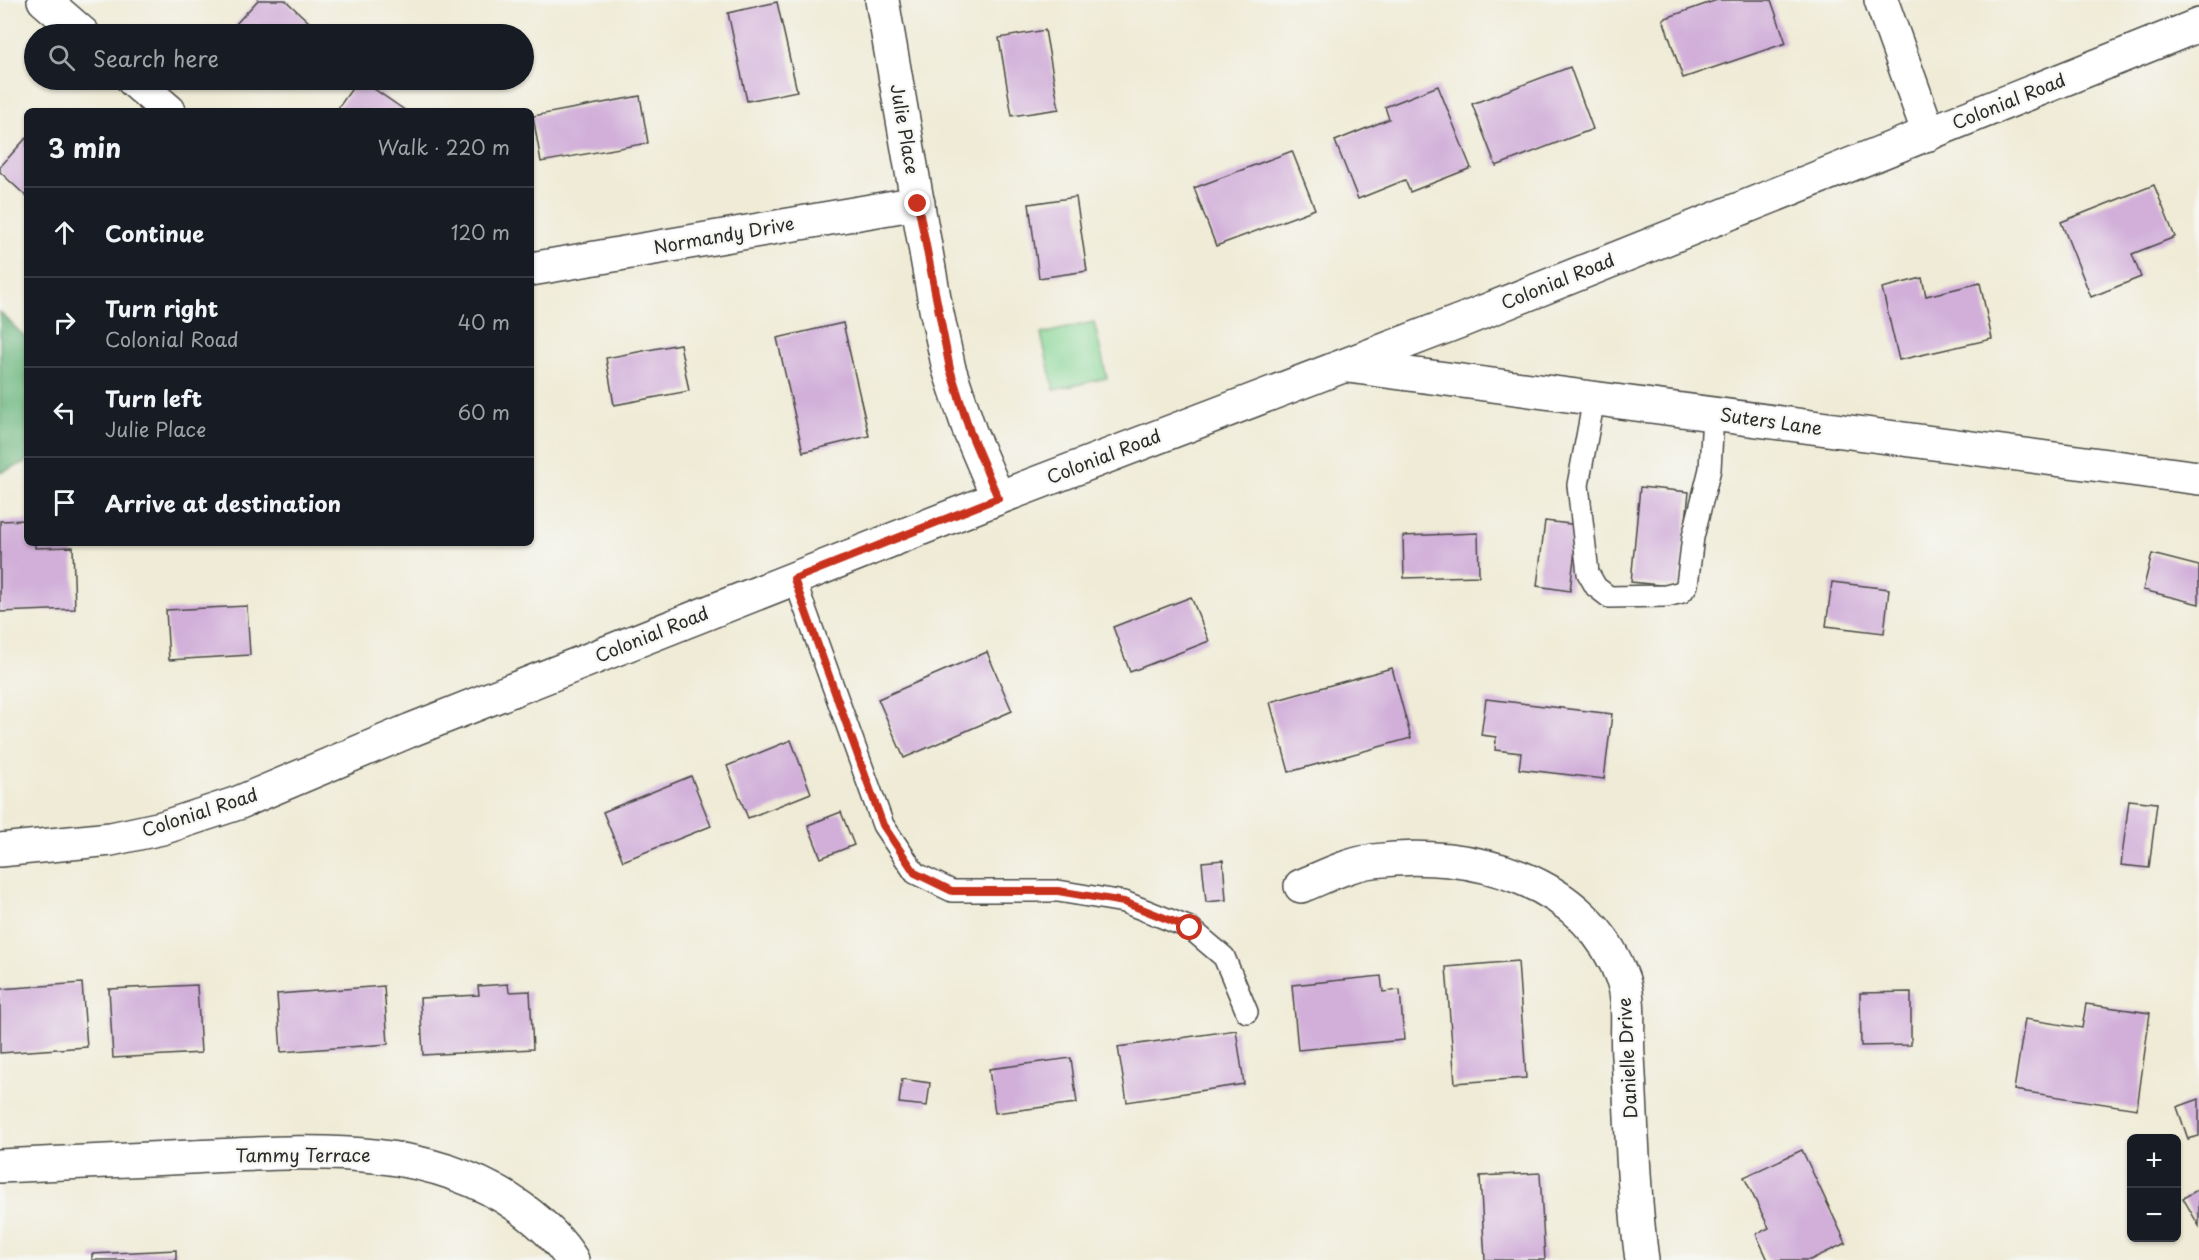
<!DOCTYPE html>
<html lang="en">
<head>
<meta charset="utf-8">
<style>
  :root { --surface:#171b24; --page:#242831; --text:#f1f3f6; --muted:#9ea1a6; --line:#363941 }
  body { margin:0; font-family:"Playpen Sans",sans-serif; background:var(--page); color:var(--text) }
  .controls { position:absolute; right:18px; bottom:18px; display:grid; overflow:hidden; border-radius:9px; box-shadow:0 2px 4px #0004 }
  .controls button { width:54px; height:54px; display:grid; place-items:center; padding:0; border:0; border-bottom:2px solid var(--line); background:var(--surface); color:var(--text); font:30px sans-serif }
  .stop { position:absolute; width:18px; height:18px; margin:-14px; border:4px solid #c8321e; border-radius:50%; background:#fff }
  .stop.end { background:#c8321e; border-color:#fff; box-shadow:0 2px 6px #0008 }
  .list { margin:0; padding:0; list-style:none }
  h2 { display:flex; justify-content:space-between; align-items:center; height:78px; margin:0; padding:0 24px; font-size:26px }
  h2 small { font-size:20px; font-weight:400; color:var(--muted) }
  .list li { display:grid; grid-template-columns:39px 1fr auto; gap:18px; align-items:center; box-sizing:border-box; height:90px; padding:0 24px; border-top:2px solid var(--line) }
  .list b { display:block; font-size:22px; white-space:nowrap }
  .list p { margin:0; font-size:20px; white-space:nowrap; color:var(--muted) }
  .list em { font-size:20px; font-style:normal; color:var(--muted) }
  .icon { flex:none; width:33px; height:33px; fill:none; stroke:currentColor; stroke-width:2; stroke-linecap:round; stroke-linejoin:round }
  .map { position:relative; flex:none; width:2199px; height:1260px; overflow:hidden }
  .search { position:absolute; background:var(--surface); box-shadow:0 2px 4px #0004; left:24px; top:24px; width:510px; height:66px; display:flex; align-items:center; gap:15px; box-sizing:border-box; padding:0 21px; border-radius:33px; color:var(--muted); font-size:22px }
  .panel { position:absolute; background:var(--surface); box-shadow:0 2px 4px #0004; left:24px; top:108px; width:510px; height:438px; border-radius:9px }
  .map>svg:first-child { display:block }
</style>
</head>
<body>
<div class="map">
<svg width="2199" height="1260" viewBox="0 0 2199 1260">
  <rect width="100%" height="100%" fill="#f6f6f2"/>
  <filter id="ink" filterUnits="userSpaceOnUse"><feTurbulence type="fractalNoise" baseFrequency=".0167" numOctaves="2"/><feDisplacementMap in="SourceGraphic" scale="12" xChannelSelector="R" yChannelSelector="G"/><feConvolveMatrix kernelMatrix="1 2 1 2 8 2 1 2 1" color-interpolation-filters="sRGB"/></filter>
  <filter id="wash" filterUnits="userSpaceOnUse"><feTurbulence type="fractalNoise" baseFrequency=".008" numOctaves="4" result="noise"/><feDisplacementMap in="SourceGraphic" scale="24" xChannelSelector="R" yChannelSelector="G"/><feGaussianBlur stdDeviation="1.35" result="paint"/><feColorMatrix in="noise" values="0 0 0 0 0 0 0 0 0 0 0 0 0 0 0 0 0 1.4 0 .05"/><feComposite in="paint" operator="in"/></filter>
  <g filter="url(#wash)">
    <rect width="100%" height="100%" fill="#efebd6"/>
    <path fill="#86d594" stroke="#588060" stroke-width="1.5" d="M1094,322L1107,378L1054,390L1041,334Z"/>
    <path fill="#6cb67e" stroke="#4c7054" stroke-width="1.5" d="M0,312L27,339V462L0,473Z"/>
    <g id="blocks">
      <g fill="#d1afd9">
        <path d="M258,0H285L322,34H245L235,25Z"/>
        <path d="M1717,0H1771L1786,43L1683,78L1663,19Z"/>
        <path d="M777,2L797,91L747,101L728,13Z"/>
        <path d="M1045,30L1059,109L1012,116L999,38Z"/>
        <path d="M1570,67L1593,129L1496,166L1472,104Z"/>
        <path d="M358,80H361L406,111H336Z"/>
        <path d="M1438,86L1471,168L1410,192L1405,180L1358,199L1335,141L1389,119L1385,107Z"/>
        <path d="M640,96L648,143L541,162L533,116Z"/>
        <path d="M27,137V197L0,172V167Z"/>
        <path d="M1292,151L1315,209L1216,246L1194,188Z"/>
        <path d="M2154,185L2175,237L2132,254L2141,277L2091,297L2061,222Z"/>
        <path d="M1076,197L1087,271L1039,278L1029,204Z"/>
        <path d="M1922,278L1926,296L1980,283L1992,339L1899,360L1882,288Z"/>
        <path d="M843,323L869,436L803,452L777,338Z"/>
        <path d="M680,344L689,391L614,405L606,358Z"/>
        <path d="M1640,487L1689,492L1679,587L1631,582Z"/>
        <path d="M27,520V543H35V548L73,547L75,609L0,612V521Z"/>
        <path d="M1545,521L1578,525L1570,591L1537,586Z"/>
        <path d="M1478,533L1479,576L1404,578L1403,536Z"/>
        <path d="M2152,554L2199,566V604L2143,590Z"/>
        <path d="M1832,582L1889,589L1884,633L1826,626Z"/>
        <path d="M1191,597L1209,641L1130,672L1113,627Z"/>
        <path d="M247,606L250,655L169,660L166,610Z"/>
        <path d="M987,652L1012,711L904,758L878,699Z"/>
        <path d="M1392,668L1411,738L1289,772L1270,702Z"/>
        <path d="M1486,699L1612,714L1604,779L1519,769L1521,753L1495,750L1496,737L1481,735Z"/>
        <path d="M791,740L811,793L748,818L727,766Z"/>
        <path d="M691,776L711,826L623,861L603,812Z"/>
        <path d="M2129,800L2157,803L2149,868L2121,865Z"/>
        <path d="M841,812L854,845L821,858L808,825Z"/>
        <path d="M1223,860L1226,900L1206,902L1202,862Z"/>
        <path d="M1518,961L1526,1078L1455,1083L1446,967Z"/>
        <path d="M1381,976L1383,992L1400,990L1404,1040L1298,1050L1292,985Z"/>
        <path d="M82,983L87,1047L0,1053V989Z"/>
        <path d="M508,984L509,992L530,991L533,1049L423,1055L420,998L479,995L478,986Z"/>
        <path d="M197,985L201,1053L113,1058L109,989Z"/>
        <path d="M384,986L388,1044L281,1052L277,994Z"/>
        <path d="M1911,992V1045L1861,1046L1860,993Z"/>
        <path d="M2086,1004L2150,1013L2137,1109L2014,1090L2025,1019L2082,1028Z"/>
        <path d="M1236,1030L1244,1084L1127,1102L1118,1047Z"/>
        <path d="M1071,1058L1077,1103L995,1113L989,1069Z"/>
        <path d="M902,1079L930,1083L927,1106L899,1103Z"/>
        <path d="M2199,1099V1136L2188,1139L2177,1107Z"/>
        <path d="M1802,1150L1846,1243L1810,1260H1768L1756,1234L1769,1228L1744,1177Z"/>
        <path d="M1540,1173L1545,1260H1485L1480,1176Z"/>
        <path d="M2199,1189V1226L2183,1198Z"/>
        <path d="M176,1250V1260H92V1254Z"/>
      </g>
    </g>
  </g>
  <g filter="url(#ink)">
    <use href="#blocks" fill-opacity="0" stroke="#484845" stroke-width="1.5"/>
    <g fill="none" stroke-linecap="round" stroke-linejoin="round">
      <defs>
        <g id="service">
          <path d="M1594,399L1578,485L1588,573L1596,587L1609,597L1666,596L1682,592L1687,585L1693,537L1710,469L1713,415"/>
          <path d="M794,578L883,825L915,873L952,891H1058L1124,902L1190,928L1224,957L1247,1012"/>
        </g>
        <g id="minor">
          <path d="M44,0L83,34"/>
          <path d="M882,0L936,309L949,369L970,432L998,498"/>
          <path d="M1881,0L1929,134"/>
          <path d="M133,80L169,111"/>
          <path d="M531,269L918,203"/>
          <path d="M1348,366L2199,478"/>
          <path d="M0,850L111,839L162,828L238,803L411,730L998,498L1463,320L2199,25"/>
          <path d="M1301,886C1324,877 1348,864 1373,861C1470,848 1587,879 1623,980C1631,1004 1626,1031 1628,1056C1632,1124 1633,1193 1642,1260"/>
          <path d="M0,1166C64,1163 127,1160 191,1157C302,1152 426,1139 521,1208C540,1222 560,1240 572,1260"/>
        </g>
      </defs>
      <use href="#service" stroke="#484845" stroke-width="24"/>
      <use href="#minor" stroke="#484845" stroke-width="36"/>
      <use href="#service" stroke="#fff" stroke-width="21"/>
      <use href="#minor" stroke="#fff" stroke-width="33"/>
    </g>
  </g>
  <g fill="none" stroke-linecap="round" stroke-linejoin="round" filter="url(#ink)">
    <path stroke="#c8321e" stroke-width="8" d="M918,204L950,369L970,432L998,498L794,579L883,825L915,873L952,891H1058L1124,902L1190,928"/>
  </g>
  <g text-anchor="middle" stroke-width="4.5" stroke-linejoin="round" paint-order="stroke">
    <g font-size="18" fill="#2b2b2b" stroke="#f6f6f2">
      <text transform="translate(2009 102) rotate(-22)" y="6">Colonial Road</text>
      <text transform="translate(904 129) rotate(80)" y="6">Julie Place</text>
      <text transform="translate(724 236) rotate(-10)" y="6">Normandy Drive</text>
      <text transform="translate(1558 282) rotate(-22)" y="6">Colonial Road</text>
      <text transform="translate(1771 422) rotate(8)" y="6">Suters Lane</text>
      <text transform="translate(1104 457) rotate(-21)" y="6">Colonial Road</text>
      <text transform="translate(652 635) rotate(-22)" y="6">Colonial Road</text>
      <text transform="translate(200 813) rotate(-18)" y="6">Colonial Road</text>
      <text transform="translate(1628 1058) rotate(-93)" y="6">Danielle Drive</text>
      <text x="303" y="1162">Tammy Terrace</text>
    </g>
  </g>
</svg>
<div class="controls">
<button>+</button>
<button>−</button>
</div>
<div class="stop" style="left:1190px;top:928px"></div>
<div class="stop end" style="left:918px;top:204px"></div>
<div class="search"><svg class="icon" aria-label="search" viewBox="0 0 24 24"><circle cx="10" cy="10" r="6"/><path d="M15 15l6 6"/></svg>Search here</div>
<section class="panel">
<h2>3 min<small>Walk · 220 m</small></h2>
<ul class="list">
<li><svg class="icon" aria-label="ahead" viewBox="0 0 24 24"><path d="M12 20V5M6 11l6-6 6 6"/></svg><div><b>Continue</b></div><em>120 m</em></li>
<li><svg class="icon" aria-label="right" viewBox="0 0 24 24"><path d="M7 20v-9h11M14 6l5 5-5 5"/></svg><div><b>Turn right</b><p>Colonial Road</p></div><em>40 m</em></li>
<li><svg class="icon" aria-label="left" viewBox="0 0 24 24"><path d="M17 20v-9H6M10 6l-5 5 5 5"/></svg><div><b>Turn left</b><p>Julie Place</p></div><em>60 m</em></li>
<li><svg class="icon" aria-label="arrive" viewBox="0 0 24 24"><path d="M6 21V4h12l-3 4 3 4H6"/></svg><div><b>Arrive at destination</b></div></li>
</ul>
</section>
</div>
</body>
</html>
